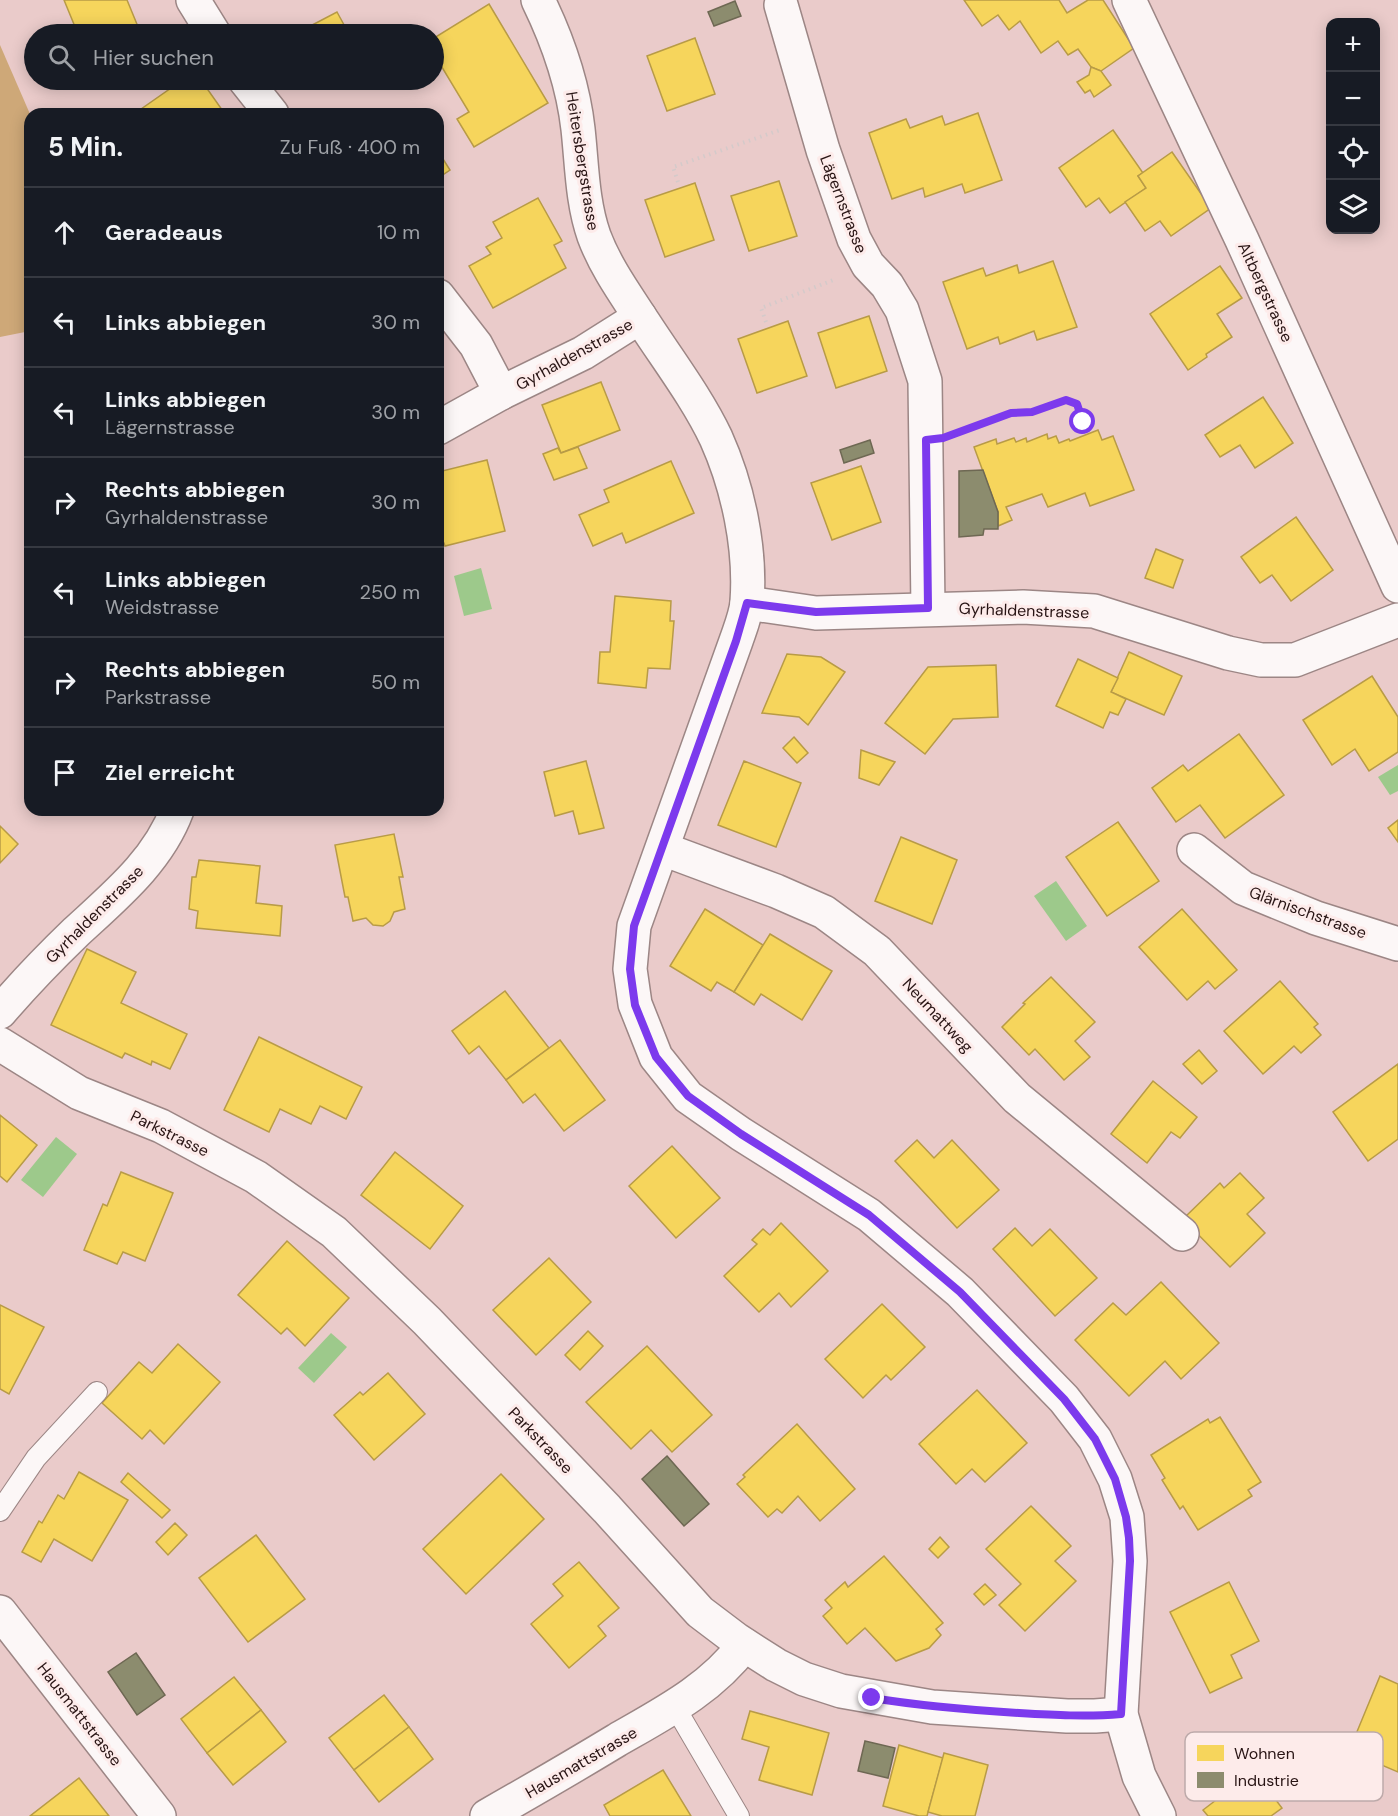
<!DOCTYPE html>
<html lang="de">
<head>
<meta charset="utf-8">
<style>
  :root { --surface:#171b24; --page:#242831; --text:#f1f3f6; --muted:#9ea1a6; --line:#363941 }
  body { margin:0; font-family:"DM Sans",sans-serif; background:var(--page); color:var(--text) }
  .controls { position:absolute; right:18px; top:18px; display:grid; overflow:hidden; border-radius:12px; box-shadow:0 3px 15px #0003 }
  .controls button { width:54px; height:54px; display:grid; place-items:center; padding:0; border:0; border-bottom:2px solid var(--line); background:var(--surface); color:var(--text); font:30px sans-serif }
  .stop { position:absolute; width:18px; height:18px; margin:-14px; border:4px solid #7c3aed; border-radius:50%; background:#fff }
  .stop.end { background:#7c3aed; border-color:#fff; box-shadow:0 2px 6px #0008 }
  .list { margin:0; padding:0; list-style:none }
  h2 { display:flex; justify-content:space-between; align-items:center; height:78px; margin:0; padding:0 24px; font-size:26px }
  h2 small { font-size:20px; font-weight:400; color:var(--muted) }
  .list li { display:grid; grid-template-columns:39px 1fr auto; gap:18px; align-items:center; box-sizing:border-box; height:90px; padding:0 24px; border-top:2px solid var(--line) }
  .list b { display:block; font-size:22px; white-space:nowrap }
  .list p { margin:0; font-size:20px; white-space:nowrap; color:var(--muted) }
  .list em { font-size:20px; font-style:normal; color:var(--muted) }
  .icon { flex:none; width:33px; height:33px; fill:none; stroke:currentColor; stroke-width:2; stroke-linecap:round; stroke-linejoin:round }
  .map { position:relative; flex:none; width:1398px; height:1816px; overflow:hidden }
  .search { position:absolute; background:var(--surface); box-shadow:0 3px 15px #0003; left:24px; top:24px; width:420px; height:66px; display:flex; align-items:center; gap:15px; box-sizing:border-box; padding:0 21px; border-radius:33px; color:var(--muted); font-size:22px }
  .panel { position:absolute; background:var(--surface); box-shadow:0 3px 15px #0003; left:24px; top:108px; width:420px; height:708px; border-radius:18px }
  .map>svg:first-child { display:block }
</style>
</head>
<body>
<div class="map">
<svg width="1398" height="1816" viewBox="0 0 1398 1816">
  <rect width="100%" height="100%" fill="#eacbca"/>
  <path fill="#cea878" d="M0,45L30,114V331L0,337Z"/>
  <g fill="#9dc98b">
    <path d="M481,568L492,609L464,616L454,576Z"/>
    <path d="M1398,765V791L1390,795L1378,777Z"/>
    <path d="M1056,881L1087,926L1066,941L1034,896Z"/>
    <path d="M56,1137L77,1154L43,1197L21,1180Z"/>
    <path d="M331,1333L347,1347L314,1383L298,1368Z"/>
  </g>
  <g fill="#f6d55c" stroke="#b89b46" stroke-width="1.5">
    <path d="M64,0H127L141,34H78Z"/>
    <path d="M964,0H1059L1067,13L1088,0H1103L1134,48L1101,71L1091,67L1078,49L1068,55L1058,41L1041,53L1020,21L1009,30L998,15L982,26Z"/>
    <path d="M489,4L548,103L474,147L457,119L469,112L437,59L443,55L434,38Z"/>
    <path d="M337,12L349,34H295Z"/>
    <path d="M695,38L715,94L667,111L647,56Z"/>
    <path d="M1091,67L1101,71L1111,85L1094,97L1090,90L1085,93L1077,82L1089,75Z"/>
    <path d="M176,80H201L225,114H134L171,88L169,84Z"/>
    <path d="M978,113L1002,180L965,193L962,184L925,197L923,188L892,199L869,133L906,119L910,128L942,116L945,125Z"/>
    <path d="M1113,130L1143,173L1138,176L1146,188L1110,213L1099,198L1086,207L1059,168Z"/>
    <path d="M438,151L450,170L438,178Z"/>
    <path d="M1172,152L1211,208L1171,236L1160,221L1145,231L1125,202L1146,188L1138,176Z"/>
    <path d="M779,181L797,236L749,251L731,196Z"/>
    <path d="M695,183L714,240L665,257L645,200Z"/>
    <path d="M538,198L562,241L554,245L566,268L493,308L469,266L491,254L486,247L502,238L493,222Z"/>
    <path d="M1053,261L1077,327L1037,340L1034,331L1000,344L998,337L967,349L943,282L983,268L986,276L1017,265L1019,273Z"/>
    <path d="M1220,266L1242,298L1217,314L1232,337L1206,354L1207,357L1188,370L1150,314Z"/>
    <path d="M869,316L887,371L836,388L818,333Z"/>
    <path d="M788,321L807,376L757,393L738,339Z"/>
    <path d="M601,382L620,430L561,453L542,405Z"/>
    <path d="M1263,397L1293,443L1255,468L1240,445L1220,457L1205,435Z"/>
    <path d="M1098,430L1102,440L1113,436L1134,490L1090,506L1085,493L1048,507L1042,494L1006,507L1012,520L998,526V512L974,447L996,439L997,444L1014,438L1016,442L1026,438L1027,442L1047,434L1048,439L1056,436L1059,443L1069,439L1070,441Z"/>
    <path d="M578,447L587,468L554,480L543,454L558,448L561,453Z"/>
    <path d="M487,460L505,531L445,546L444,543L438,544V524L442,523L438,505V472Z"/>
    <path d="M671,461L694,513L626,543L622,533L593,546L579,515L609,502L604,490Z"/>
    <path d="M861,466L881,522L832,540L811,483Z"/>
    <path d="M1296,517L1333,570L1291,601L1272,575L1260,583L1241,557Z"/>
    <path d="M1156,549L1183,560L1173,588L1145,578Z"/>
    <path d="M615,596L671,601L670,621H674L670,669L648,668L646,688L598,683L600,652H610Z"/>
    <path d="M1129,652L1182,676L1164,715L1111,692Z"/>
    <path d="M787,654L821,657L845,672L808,725L799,717L762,713Z"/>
    <path d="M1078,659L1118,678L1111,692L1126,699L1118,715L1110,712L1103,728L1056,706Z"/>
    <path d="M996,665L998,717L953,719L925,754L885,723L928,667Z"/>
    <path d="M1372,676L1398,717V752L1369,771L1355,749L1332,765L1303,720Z"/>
    <path d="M1239,734L1284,795L1225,838L1200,805L1176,822L1152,788L1183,765L1188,771Z"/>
    <path d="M794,737L808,753L797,763L783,748Z"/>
    <path d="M861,750L895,762L879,785L859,778Z"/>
    <path d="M586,761L604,828L579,834L573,811L555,816L544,772Z"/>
    <path d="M744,761L801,783L776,847L718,825Z"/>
    <path d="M1398,820V842L1388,828Z"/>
    <path d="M1118,822L1159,881L1107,916L1066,857Z"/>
    <path d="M0,826L18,844L0,863Z"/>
    <path d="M394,834L403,877H399L405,909L394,912L390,921L383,926L373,925L366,918L353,921L348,897H345L335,845Z"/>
    <path d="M901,837L957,860L932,924L875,901Z"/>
    <path d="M199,860L260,866L256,903L282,906L280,936L196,928L198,911L189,909L192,877H196Z"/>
    <path d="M705,909L763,945L734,992L717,982L711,991L670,966Z"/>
    <path d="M1182,909L1237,970L1215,989L1208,981L1187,1000L1139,947Z"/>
    <path d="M770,934L832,971L802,1020L761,994L754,1005L734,992Z"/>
    <path d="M87,949L136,972L121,1003L187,1034L170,1069L152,1061L151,1065L125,1053L122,1058L51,1025Z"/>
    <path d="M1051,977L1095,1022L1075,1041L1090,1057L1064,1080L1035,1049L1029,1055L1002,1027L1025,1004L1023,1003Z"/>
    <path d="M1280,981L1318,1024L1314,1027L1321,1035L1301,1053L1294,1046L1263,1074L1224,1031Z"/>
    <path d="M505,991L549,1048L506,1080L479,1046L469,1054L452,1031Z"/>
    <path d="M259,1037L362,1087L346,1119L320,1106L311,1124L280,1109L269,1132L224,1110Z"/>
    <path d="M560,1040L605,1100L564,1131L535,1094L523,1103L506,1080Z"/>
    <path d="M1199,1050L1217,1071L1202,1084L1183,1064Z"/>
    <path d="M1398,1064V1139L1368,1161L1333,1112Z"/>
    <path d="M1153,1081L1197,1117L1180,1138L1171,1132L1147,1163L1111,1134Z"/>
    <path d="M0,1115L37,1145L7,1182L0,1176Z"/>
    <path d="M917,1140L934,1158L952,1140L999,1190L957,1228L895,1161Z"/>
    <path d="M672,1146L720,1198L676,1238L629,1186Z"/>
    <path d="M395,1152L463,1206L430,1249L361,1195Z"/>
    <path d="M121,1172L173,1193L145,1261L123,1252L117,1264L84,1250L103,1204L107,1206Z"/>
    <path d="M1240,1173L1264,1198L1247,1214L1265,1233L1230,1267L1183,1219L1220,1183L1224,1188Z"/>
    <path d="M781,1223L828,1271L791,1307L779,1293L759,1312L724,1276L757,1244L752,1240L763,1229L770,1235Z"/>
    <path d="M1015,1228L1032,1246L1050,1229L1097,1278L1055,1316L993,1249Z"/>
    <path d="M287,1241L349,1298L305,1346L287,1328L281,1334L238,1295Z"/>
    <path d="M549,1258L591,1302L536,1355L493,1310Z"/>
    <path d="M1161,1282L1219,1343L1181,1379L1165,1361L1129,1396L1075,1340L1113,1303L1126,1315Z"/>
    <path d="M882,1304L925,1347L891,1380L886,1375L863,1398L825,1359Z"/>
    <path d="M0,1305L44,1327L9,1394L0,1389Z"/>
    <path d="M588,1331L603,1346L580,1370L565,1355Z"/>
    <path d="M178,1344L220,1382L164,1444L150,1430L142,1439L102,1403L139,1362L152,1373Z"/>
    <path d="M647,1346L712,1415L672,1452L651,1430L631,1449L586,1402Z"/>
    <path d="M388,1373L425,1414L374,1460L334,1415L360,1392L363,1395Z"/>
    <path d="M977,1390L1027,1443L985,1482L972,1469L956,1484L919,1444Z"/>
    <path d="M1220,1417L1261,1482L1248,1490L1252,1496L1198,1530L1183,1506L1180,1509L1162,1480L1165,1478L1151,1455L1208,1419L1210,1423Z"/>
    <path d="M797,1424L855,1489L820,1521L798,1496L782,1513L777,1509L768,1517L737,1484L745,1477L743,1475Z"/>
    <path d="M79,1472L128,1500L92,1561L54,1539L41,1562L22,1552L39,1521L42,1523L58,1495L64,1499Z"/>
    <path d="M128,1473L170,1510L162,1518L121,1482Z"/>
    <path d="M501,1474L544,1519L466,1594L423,1549Z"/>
    <path d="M1031,1506L1071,1546L1055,1561L1076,1581L1025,1631L999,1605L1021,1584L986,1549Z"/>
    <path d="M175,1523L187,1535L168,1555L156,1542Z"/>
    <path d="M256,1535L305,1599L248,1642L199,1578Z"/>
    <path d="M940,1537L949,1547L938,1558L929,1549Z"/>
    <path d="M884,1556L943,1623L936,1629L941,1635L929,1648L896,1661L865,1628L847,1644L823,1616L832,1608L825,1600L845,1582L848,1587Z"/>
    <path d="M579,1562L619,1608L598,1626L606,1636L569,1668L531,1624L563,1596L553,1584Z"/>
    <path d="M1229,1582L1259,1641L1231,1655L1242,1678L1210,1693L1170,1612Z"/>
    <path d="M985,1584L996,1595L984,1605L974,1594Z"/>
    <path d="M1380,1676L1398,1684V1772L1349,1751Z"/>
    <path d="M234,1677L261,1710L207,1753L181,1719Z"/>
    <path d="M384,1695L409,1727L354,1770L329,1738Z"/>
    <path d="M261,1710L286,1742L233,1785L207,1753Z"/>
    <path d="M750,1711L829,1733L812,1795L759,1780L769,1747L742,1739Z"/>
    <path d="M409,1727L433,1759L379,1802L354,1770Z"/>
    <path d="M899,1745L943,1758L927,1816H919L883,1806Z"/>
    <path d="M944,1753L988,1765L975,1816H942L928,1812Z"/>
    <path d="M663,1770L691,1816H610L604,1805Z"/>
    <path d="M1254,1771L1282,1808L1271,1816H1208L1203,1810Z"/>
    <path d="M79,1778L109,1816H30Z"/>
  </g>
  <g fill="#8c8c6e" stroke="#6e6853" stroke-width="1.5">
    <path d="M735,1L741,16L714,26L708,12Z"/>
    <path d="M870,440L874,453L844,463L840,450Z"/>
    <path d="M983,470L998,512V529H984L983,535L959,537V471Z"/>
    <path d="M667,1456L709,1504L684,1526L642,1479Z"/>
    <path d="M136,1653L165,1695L137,1715L108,1672Z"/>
    <path d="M865,1741L895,1748L888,1778L858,1771Z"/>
  </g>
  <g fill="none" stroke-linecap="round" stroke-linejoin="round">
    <defs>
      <g id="service">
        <path d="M0,1511L36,1458L97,1392"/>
        <path d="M675,1707L739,1816"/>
      </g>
      <g id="minor">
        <path d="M193,0L214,34"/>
        <path d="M538,0C558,41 573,84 578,129C582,165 582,202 594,236C606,268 626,295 644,323C668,360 697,398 716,438C738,487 751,548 747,602C746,615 740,629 736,641L634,926L630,969L635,1004L656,1057L688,1097L741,1134L869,1215L960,1292L1064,1399L1095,1439L1115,1479L1127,1517L1130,1561L1121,1714L1139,1776L1159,1816"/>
        <path d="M1129,0L1242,240L1398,586"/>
        <path d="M781,5L823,150L854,239L868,265L887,285L902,310L925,381L928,608"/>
        <path d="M245,80L272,114"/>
        <path d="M438,296L476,345L501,393"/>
        <path d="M438,428L501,393L583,353L640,317"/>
        <path d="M747,603L816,613L1023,607L1094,611L1228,653L1261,660H1295L1398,620"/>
        <path d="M663,849L776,891L824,912L877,951L1017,1098L1182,1234"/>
        <path d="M1194,850L1243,888L1316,918L1398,944"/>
        <path d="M0,1012C24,984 49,958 76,932C115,896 158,861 177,810"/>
        <path d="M0,1044L79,1093L161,1126L256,1177L334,1232L427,1321L607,1509L700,1612L737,1640L776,1665L804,1679L841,1691L932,1707L1067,1716H1095L1121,1714"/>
        <path d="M0,1612L159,1816"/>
        <path d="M487,1816C531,1791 574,1766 617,1740C664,1713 711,1689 744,1645"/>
      </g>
    </defs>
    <use href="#service" stroke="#9c8685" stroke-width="22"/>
    <use href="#minor" stroke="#9c8685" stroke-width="36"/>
    <g stroke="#d4caca" stroke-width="4" stroke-dasharray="1.5 4.5" stroke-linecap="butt">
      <path d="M678,182L673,167L780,130"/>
      <path d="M766,322L761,308L836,279"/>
      <path d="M962,431L1011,413L1032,412L1067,400L1077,404L1083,422"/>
    </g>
    <use href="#service" stroke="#fcf7f7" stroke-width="20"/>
    <use href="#minor" stroke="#fcf7f7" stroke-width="33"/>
  </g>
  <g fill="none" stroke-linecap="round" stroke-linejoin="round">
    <path stroke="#7c3aed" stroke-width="8" d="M872,1698C921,1706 970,1710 1019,1713C1053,1715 1087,1717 1121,1714L1130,1561L1129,1538L1126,1517L1115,1479L1095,1439L1064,1399L960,1292L869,1215L741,1134L688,1096L656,1057L635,1005L630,969L634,926L736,641L747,603L816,612L928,608L926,440L943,438L1011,413L1032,412L1066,400L1077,404L1083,422"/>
  </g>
  <g text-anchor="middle" stroke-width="6" stroke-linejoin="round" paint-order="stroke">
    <g font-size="16" fill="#281414" stroke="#fdebea">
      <text transform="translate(583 161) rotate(81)" y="6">Heitersbergstrasse</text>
      <text transform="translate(844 204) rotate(69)" y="6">Lägernstrasse</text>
      <text transform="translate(1266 292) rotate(65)" y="6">Altbergstrasse</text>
      <text transform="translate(574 354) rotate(-29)" y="6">Gyrhaldenstrasse</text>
      <text transform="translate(1024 610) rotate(2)" y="6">Gyrhaldenstrasse</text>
      <text transform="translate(1308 912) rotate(20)" y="6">Glärnischstrasse</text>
      <text transform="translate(94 914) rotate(-45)" y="6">Gyrhaldenstrasse</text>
      <text transform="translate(938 1015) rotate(47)" y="6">Neumattweg</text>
      <text transform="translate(170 1133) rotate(26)" y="6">Parkstrasse</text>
      <text transform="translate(541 1440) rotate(46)" y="6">Parkstrasse</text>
      <text transform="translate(80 1714) rotate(52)" y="6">Hausmattstrasse</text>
      <text transform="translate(581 1762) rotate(-30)" y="6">Hausmattstrasse</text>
    </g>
  </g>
  <rect x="1185" y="1732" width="198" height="69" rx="9" fill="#fdebea" stroke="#bdaaaa" stroke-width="1.5"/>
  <rect x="1197" y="1745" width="27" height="16" fill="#f6d55c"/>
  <rect x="1197" y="1772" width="27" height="16" fill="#8c8c6e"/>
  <g font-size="16" fill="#281414">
    <text x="1234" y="1759">Wohnen</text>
    <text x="1234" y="1786">Industrie</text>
  </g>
</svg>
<div class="controls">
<button>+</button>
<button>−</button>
<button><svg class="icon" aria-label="locate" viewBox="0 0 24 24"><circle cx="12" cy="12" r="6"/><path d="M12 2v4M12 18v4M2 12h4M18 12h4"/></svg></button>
<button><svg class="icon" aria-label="layers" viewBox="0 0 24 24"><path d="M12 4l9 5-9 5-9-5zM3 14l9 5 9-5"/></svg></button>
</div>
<div class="stop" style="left:1083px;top:422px"></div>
<div class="stop end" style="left:872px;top:1698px"></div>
<div class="search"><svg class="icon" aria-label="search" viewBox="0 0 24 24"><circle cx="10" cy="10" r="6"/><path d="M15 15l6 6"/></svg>Hier suchen</div>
<section class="panel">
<h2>5 Min.<small>Zu Fuß · 400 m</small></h2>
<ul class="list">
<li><svg class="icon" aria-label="ahead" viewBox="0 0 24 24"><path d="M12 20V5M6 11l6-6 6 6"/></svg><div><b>Geradeaus</b></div><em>10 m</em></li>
<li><svg class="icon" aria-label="left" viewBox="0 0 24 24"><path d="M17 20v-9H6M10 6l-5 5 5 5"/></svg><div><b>Links abbiegen</b></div><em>30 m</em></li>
<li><svg class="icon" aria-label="left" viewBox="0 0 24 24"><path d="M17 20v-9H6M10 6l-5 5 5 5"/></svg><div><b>Links abbiegen</b><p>Lägernstrasse</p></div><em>30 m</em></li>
<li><svg class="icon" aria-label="right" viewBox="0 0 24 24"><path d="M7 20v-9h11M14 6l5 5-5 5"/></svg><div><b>Rechts abbiegen</b><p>Gyrhaldenstrasse</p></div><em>30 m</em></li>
<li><svg class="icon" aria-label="left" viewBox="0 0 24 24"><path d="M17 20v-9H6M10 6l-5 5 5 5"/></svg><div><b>Links abbiegen</b><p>Weidstrasse</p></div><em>250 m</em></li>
<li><svg class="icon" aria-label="right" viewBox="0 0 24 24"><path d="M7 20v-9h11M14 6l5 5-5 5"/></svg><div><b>Rechts abbiegen</b><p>Parkstrasse</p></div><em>50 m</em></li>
<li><svg class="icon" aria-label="arrive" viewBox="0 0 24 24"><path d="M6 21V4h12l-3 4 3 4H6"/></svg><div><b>Ziel erreicht</b></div></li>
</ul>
</section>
</div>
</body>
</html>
